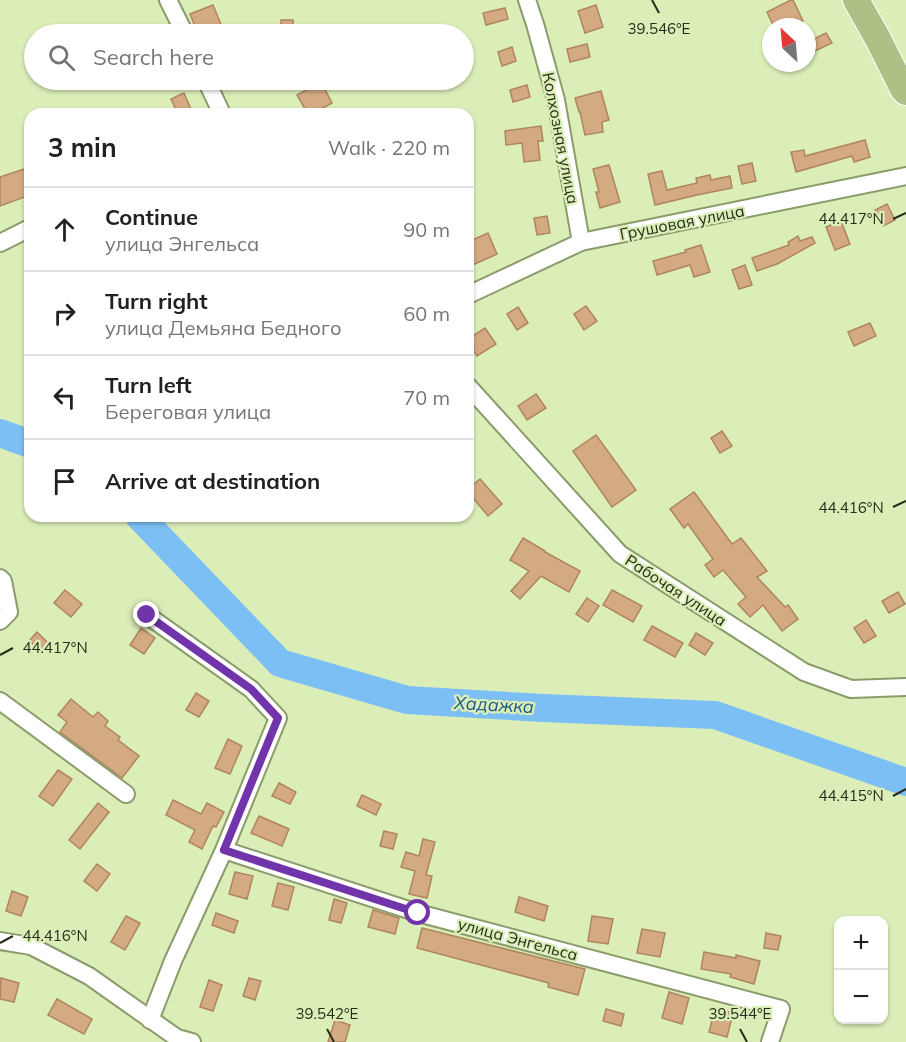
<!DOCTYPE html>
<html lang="en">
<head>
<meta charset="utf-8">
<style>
  :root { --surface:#fff; --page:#f6f6f6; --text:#202124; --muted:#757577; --line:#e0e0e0 }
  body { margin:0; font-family:Mulish,sans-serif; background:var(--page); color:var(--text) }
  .controls { position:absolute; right:18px; bottom:18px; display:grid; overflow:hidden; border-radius:12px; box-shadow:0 2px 4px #0004 }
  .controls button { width:54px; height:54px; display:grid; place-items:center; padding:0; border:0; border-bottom:2px solid var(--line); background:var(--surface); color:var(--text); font:30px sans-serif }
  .compass { position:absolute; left:762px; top:18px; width:54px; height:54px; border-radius:50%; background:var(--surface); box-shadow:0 2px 4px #0004; rotate:334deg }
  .stop { position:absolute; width:18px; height:18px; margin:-14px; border:4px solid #7134aa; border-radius:50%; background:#fff }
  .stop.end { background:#7134aa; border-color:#fff; box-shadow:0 2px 6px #0008 }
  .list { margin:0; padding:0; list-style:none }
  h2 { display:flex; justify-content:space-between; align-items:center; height:78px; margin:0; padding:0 24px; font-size:26px }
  h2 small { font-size:20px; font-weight:400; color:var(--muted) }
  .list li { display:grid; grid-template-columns:39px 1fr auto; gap:18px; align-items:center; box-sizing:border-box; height:84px; padding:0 24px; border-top:2px solid var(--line) }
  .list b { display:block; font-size:22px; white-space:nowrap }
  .list p { margin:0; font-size:20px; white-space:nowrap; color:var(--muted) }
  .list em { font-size:20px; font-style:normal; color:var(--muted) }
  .icon { flex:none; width:33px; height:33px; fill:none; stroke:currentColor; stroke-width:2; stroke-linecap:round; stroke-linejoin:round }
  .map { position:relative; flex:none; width:906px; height:1042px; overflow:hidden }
  .search { position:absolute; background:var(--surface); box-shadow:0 2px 4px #0004; left:24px; top:24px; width:450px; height:66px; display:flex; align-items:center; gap:15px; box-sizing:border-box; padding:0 21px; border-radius:33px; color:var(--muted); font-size:22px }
  .panel { position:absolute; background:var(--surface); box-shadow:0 2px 4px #0004; left:24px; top:108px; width:450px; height:414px; border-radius:18px }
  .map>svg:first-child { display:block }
</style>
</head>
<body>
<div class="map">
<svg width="906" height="1042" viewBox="0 0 906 1042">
  <rect width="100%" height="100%" fill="#dbeeb8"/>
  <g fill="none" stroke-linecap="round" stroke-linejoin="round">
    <g stroke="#7cbff4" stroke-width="28">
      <path d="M0,433L30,444"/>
      <path d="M139,516L280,663L407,700L543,708L715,715L906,782"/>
    </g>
  </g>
  <g fill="#d4aa82" stroke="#af855f" stroke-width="1.5">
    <path d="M791,0H793L803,21L791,27H774L767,12Z"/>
    <path d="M213,5L225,34H198L190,14Z"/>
    <path d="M596,5L603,27L585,33L578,11Z"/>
    <path d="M505,8L508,19L486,25L483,13Z"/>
    <path d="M281,20H293L294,34H281Z"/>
    <path d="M826,33L832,43L815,51L810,41Z"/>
    <path d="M587,44L590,57L570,62L567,49Z"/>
    <path d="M512,47L516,61L502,66L498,52Z"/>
    <path d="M321,82L332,103L313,114H308L297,95Z"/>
    <path d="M527,85L530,97L513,102L510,90Z"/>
    <path d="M601,91L609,120L602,122L603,132L585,135L580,112H579L575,98Z"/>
    <path d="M184,93L193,114H178L171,99Z"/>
    <path d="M541,126L543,141H538L540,160L524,162L522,143L506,145L505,131Z"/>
    <path d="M865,140L870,157L854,162L852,156L796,172L791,152L804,150L805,156Z"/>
    <path d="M752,163L756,181L742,184L738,166Z"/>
    <path d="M609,165L620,202L600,208L596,192H599L593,169Z"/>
    <path d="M30,167V195L0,206V177Z"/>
    <path d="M662,171L667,190L697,183L696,178L710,175L711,180L730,176L732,188L697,195L655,205L648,174Z"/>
    <path d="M887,204L895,220L883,226L875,210Z"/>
    <path d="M547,216L550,233L537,235L534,218Z"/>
    <path d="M841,221L850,244L835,250L826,227Z"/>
    <path d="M488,233L497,254L468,267V242Z"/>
    <path d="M798,236L800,241L812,237L815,243L777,264L757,271L752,258L789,245L788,242Z"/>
    <path d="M701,245L710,272L694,277L690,265L657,275L653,261L686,252L685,250Z"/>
    <path d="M745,265L752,285L739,289L732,270Z"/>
    <path d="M586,306L597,321L584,330L574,314Z"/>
    <path d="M518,307L528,323L517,330L507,314Z"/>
    <path d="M870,323L876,336L854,346L848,332Z"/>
    <path d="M485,328L496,344L477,356L468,342V339Z"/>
    <path d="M536,394L546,408L527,420L518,406Z"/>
    <path d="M722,431L732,446L720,453L711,438Z"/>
    <path d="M596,435L636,490L612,507L573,451Z"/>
    <path d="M480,479L502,504L488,516L468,492V489Z"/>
    <path d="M694,492L732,544L741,538L767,571L757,577L785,607L788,605L798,619L782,631L763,605L750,617L738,604L746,597L723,570L714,577L705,565L713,559L688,524L684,528L670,509Z"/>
    <path d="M523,538L545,551V552L580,571L569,592L541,576L520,599L511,591L529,571L510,560Z"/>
    <path d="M65,590L82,604L71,617L54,603Z"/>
    <path d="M612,590L642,606L633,622L603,605Z"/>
    <path d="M898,592L905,604L889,613L882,601Z"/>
    <path d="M587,598L599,606L588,622L576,614Z"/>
    <path d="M866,620L876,636L864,643L854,628Z"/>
    <path d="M652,626L683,643L675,657L644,640Z"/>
    <path d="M141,628L155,638L144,654L130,645Z"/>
    <path d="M37,632L50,645L42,653L29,641Z"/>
    <path d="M696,633L713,643L705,655L689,645Z"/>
    <path d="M196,693L209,701L199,717L186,710Z"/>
    <path d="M71,699L93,717L98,712L108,721L105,726L120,737L118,740L139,756L122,778L60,732L67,722L58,715Z"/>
    <path d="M228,739L242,746L230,774L215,768Z"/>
    <path d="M58,770L72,779L53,806L39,796Z"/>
    <path d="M279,783L296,792L290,804L272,796Z"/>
    <path d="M362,795L381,804L376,815L357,806Z"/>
    <path d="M173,800L201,814L207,803L224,812L216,827L213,826L202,849L189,842L195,830L166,815Z"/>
    <path d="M98,803L109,812L80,849L69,840Z"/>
    <path d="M259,816L289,829L282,846L251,833Z"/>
    <path d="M384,831L397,834L393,849L380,846Z"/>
    <path d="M423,839L435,842L426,875L432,876L427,898L409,894L415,871L401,867L406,852L419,856Z"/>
    <path d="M97,864L110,874L97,891L84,881Z"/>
    <path d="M235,872L253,876L247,899L229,894Z"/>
    <path d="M278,883L294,887L288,910L272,906Z"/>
    <path d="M12,891L28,897L21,916L6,911Z"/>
    <path d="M519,897L548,906L544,921L515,912Z"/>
    <path d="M334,899L347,903L341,923L329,920Z"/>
    <path d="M373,910L399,918L395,934L368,927Z"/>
    <path d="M216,913L238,921L234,933L212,925Z"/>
    <path d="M126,916L140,923L125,950L111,942Z"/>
    <path d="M592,916L613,919L608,944L588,941Z"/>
    <path d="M422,928L585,969L578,995L548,987L549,983L417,948Z"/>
    <path d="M642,929L665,933L660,957L637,953Z"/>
    <path d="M766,933L781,936L778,950L764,948Z"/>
    <path d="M704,952L736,958V955L760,961L754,984L730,977L731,974L701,969Z"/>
    <path d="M1,978L19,983L14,1002L0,999Z"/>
    <path d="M249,978L261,981L255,1000L243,996Z"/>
    <path d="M209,980L222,985L213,1011L200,1007Z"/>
    <path d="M669,992L689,998L682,1024L662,1018Z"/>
    <path d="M57,999L92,1019L84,1034L48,1015Z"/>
    <path d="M715,1008L733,1013L727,1037L709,1032Z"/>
    <path d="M606,1009L624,1014L621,1026L603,1021Z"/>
    <path d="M335,1020L350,1025L345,1042H328Z"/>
  </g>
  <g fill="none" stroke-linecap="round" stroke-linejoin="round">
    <defs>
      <g id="street">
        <path d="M168,0L185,34"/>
        <path d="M527,0L535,24L556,100L581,242"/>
        <path d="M206,80L222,114"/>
        <path d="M0,243L30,228"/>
        <path d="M468,295L581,242L906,176"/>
        <path d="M468,386L620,554L804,672L851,689L906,687"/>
        <path d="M0,578L3,581L9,612L0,621"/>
        <path d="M147,615L251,689L278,718L224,850L173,961L150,1020"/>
        <path d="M0,701L126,794"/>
        <path d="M224,850L418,913L781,1009L770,1042"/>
        <path d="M0,941L31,946L89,976L177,1038L192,1042"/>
      </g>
      <path id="primary" d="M856,0L878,39L903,89L906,92"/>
    </defs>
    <use href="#street" stroke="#8b9c6a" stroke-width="20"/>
    <use href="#primary" stroke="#fff" stroke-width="28"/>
    <use href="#street" stroke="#fff" stroke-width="16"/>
    <use href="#primary" stroke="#afc086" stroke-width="26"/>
  </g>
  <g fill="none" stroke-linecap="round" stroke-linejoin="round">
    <path stroke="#7134aa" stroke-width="8" d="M147,615L251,689L278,718L224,850L418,913"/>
  </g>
  <path fill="none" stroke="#262d18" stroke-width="2" d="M652,0L659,13M893,219L906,213M893,507L906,501M0,655L13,648M893,796L906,789M0,943L13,936M327,1029L334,1042M740,1029L747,1042"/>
  <g text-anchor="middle" stroke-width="4.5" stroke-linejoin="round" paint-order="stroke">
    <g font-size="16" fill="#262d18" stroke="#dbeeb8">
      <text transform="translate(561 138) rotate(79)" y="6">Колхозная улица</text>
      <text transform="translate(682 222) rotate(-11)" y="6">Грушовая улица</text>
      <text transform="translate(676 590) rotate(33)" y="6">Рабочая улица</text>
      <text transform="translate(518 939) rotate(15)" y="6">улица Энгельса</text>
    </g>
    <g font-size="18" font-style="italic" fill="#1a5884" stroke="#dbeeb8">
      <text transform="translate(494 705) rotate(3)" y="6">Хадажка</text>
    </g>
  </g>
  <g font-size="15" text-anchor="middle" fill="#262d18" stroke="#dbeeb8" stroke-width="4.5" stroke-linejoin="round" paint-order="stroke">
    <text x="659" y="34">39.546°E</text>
    <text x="851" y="224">44.417°N</text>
    <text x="851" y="513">44.416°N</text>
    <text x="55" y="653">44.417°N</text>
    <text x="851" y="801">44.415°N</text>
    <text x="55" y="941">44.416°N</text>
    <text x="327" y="1019">39.542°E</text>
    <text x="740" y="1019">39.544°E</text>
  </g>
</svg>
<div class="controls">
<button>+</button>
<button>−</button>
</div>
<svg class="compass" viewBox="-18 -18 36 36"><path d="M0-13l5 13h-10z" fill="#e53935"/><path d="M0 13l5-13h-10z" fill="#757577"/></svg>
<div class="stop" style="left:418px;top:913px"></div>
<div class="stop end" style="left:147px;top:615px"></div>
<div class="search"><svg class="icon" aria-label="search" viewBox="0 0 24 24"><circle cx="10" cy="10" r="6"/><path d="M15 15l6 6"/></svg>Search here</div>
<section class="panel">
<h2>3 min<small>Walk · 220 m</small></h2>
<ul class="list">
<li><svg class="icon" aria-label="ahead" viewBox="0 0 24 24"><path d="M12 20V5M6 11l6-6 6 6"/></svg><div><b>Continue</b><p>улица Энгельса</p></div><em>90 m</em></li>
<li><svg class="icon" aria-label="right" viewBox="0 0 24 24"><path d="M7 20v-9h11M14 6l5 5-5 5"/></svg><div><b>Turn right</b><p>улица Демьяна Бедного</p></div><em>60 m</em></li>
<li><svg class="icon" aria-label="left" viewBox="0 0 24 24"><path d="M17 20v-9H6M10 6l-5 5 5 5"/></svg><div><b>Turn left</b><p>Береговая улица</p></div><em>70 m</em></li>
<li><svg class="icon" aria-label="arrive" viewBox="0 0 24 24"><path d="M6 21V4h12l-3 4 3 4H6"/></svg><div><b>Arrive at destination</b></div></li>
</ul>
</section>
</div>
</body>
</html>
